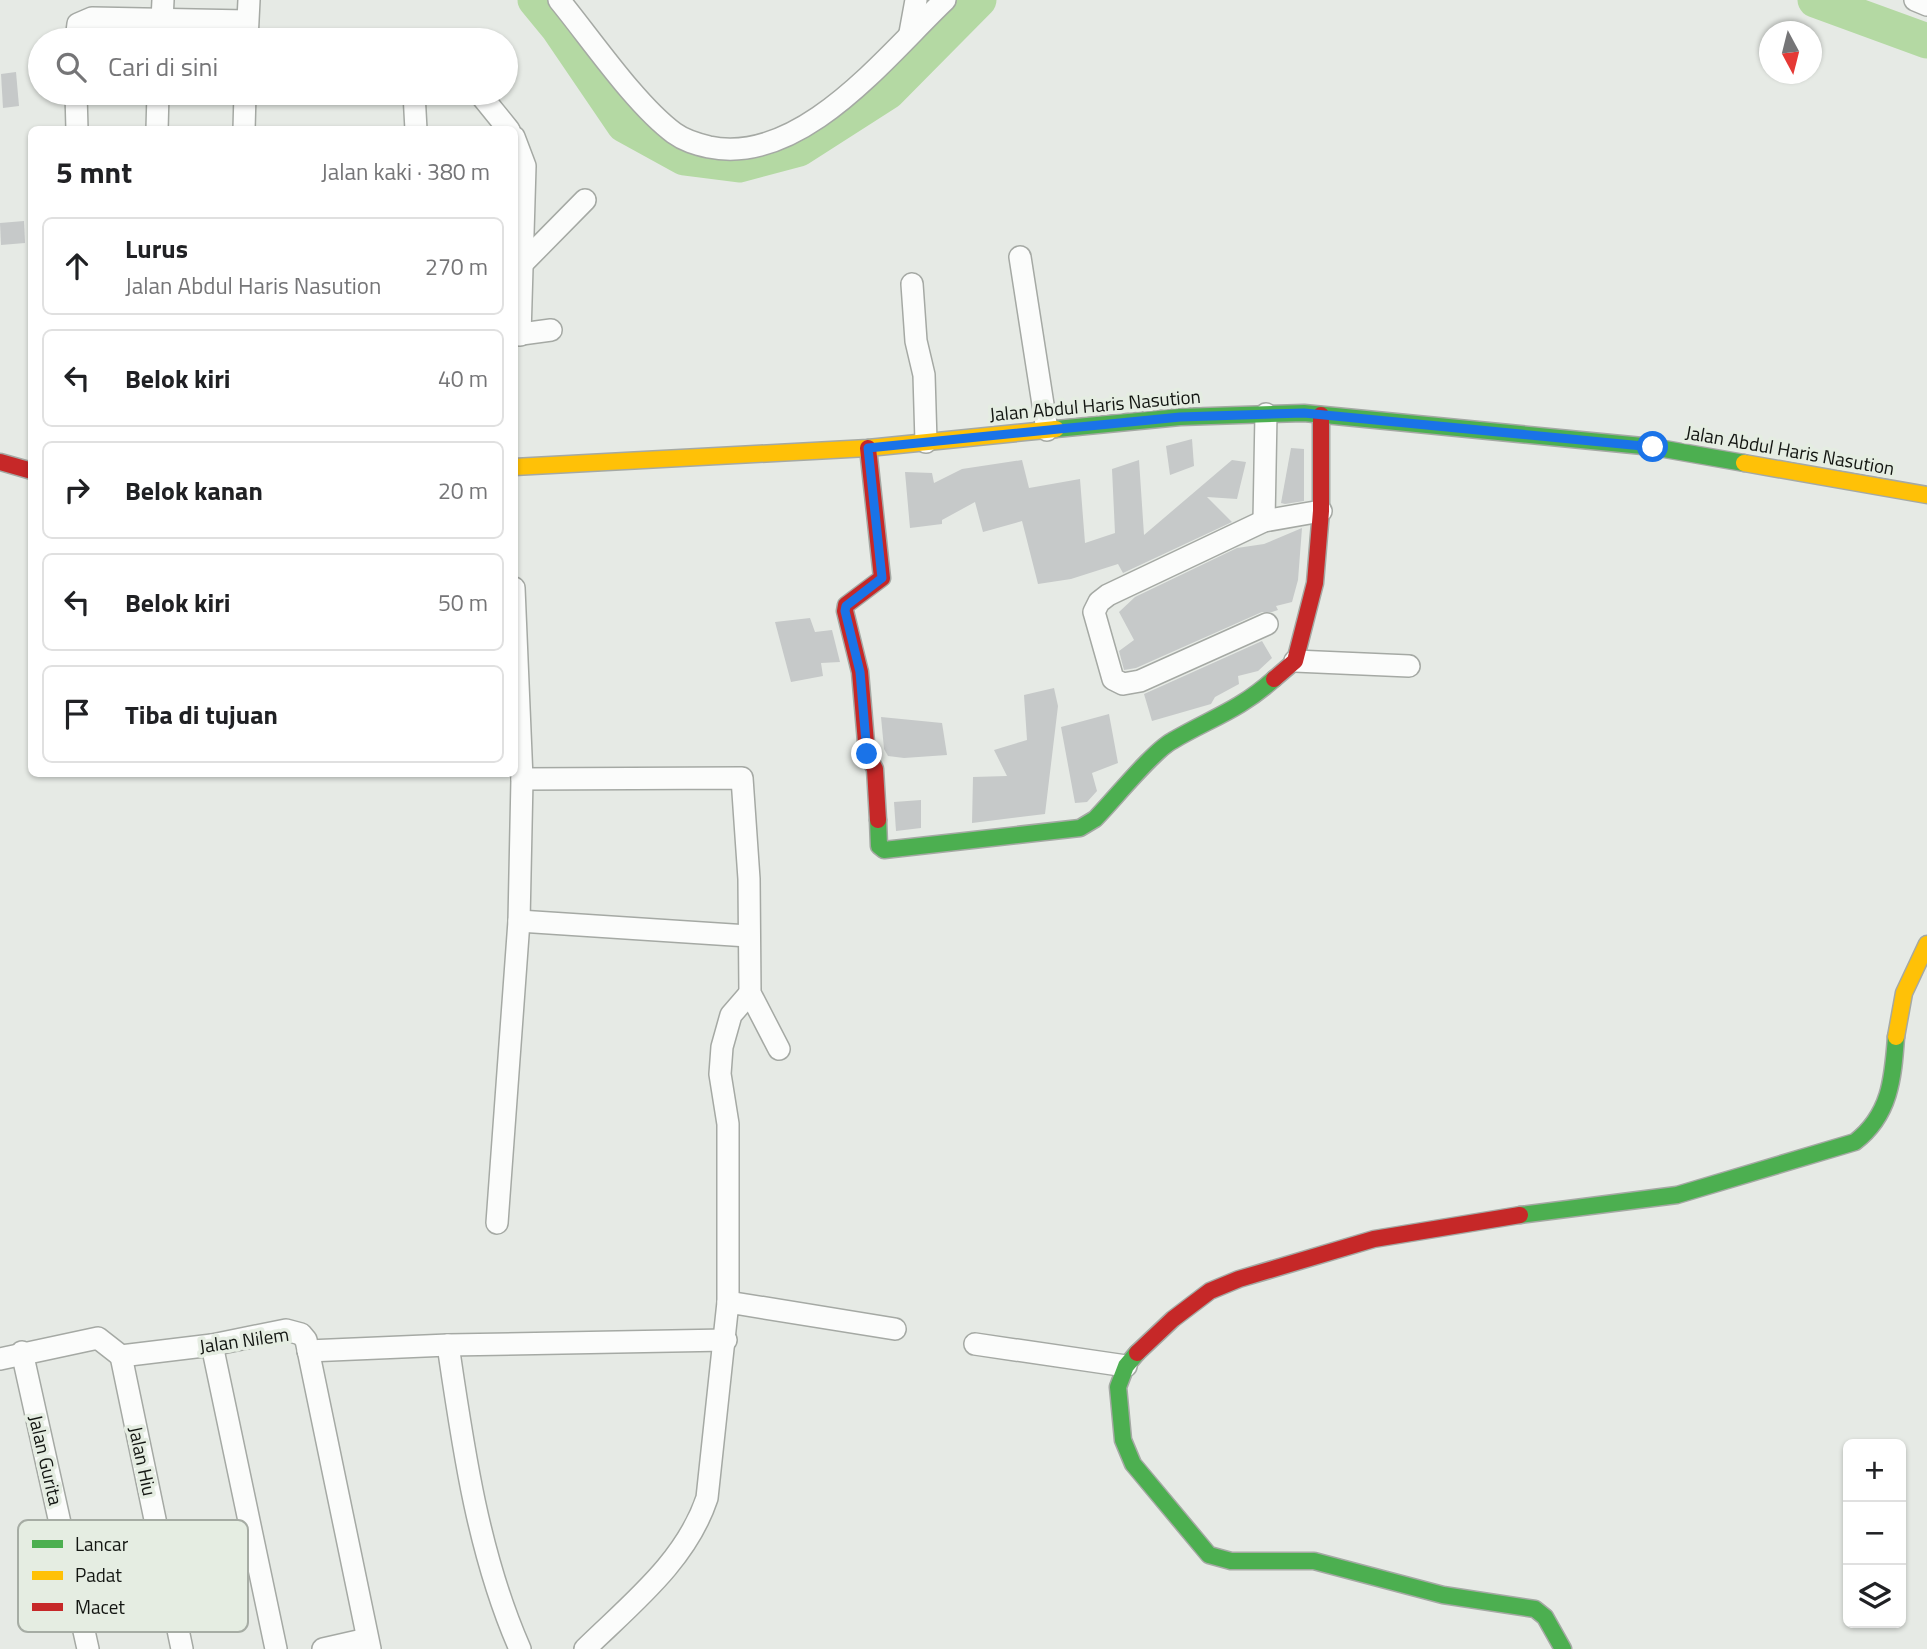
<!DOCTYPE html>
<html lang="id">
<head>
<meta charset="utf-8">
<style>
  :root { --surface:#fff; --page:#f2f2f2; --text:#202124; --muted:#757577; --line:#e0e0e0 }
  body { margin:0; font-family:"Titillium Web",sans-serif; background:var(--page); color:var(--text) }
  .controls { position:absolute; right:21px; bottom:21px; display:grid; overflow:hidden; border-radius:10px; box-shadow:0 2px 5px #0004 }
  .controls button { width:63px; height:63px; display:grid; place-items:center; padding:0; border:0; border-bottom:2px solid var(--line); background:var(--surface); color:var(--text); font:35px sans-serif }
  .compass { position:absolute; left:1759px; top:21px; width:63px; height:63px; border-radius:50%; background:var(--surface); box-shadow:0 2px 5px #0004; rotate:173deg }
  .stop { position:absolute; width:21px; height:21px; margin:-16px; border:5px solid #1a73e8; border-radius:50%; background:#fff }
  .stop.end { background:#1a73e8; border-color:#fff; box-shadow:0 2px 7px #0008 }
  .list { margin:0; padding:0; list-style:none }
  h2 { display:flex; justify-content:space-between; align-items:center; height:91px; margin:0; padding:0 28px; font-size:30px }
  h2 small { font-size:23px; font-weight:400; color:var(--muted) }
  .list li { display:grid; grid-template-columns:46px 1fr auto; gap:21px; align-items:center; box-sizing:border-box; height:98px; margin:0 14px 14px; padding:0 14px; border:2px solid var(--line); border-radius:10px }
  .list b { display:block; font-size:26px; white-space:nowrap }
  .list p { margin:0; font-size:23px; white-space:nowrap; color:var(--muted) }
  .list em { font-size:23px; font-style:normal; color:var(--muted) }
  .icon { flex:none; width:38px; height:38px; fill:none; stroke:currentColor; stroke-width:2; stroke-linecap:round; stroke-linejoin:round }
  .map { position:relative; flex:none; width:1927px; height:1649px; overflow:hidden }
  .search { position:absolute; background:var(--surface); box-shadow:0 2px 5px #0004; left:28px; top:28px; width:490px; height:77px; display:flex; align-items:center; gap:18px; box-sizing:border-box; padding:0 24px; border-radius:38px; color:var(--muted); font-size:26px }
  .panel { position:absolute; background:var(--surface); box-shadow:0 2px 5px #0004; left:28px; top:126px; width:490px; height:651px; border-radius:10px }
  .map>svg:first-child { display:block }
</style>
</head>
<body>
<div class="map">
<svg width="1927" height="1649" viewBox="0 0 1927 1649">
  <rect width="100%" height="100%" fill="#e6eae5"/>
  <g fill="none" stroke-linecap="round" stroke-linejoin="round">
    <g stroke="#b4d9a3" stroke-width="35">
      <path d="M535,0L558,28L624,125L684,158L739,165L799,149L888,92L979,0"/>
      <path d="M1815,0L1927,41"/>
    </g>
  </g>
  <g fill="#c6c9c9">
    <path d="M16,72L19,106L3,108L1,74Z"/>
    <path d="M24,221L25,243L1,245L0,223Z"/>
    <path d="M1192,439L1194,466L1170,475L1166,446Z"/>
    <path d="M1291,448L1304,449V501L1285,504L1281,503Z"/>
    <path d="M1022,460L1029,488L1080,479L1085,543L1115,533L1112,469L1139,460L1144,535L1232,460L1246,462L1237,499L1207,497L1232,522L1123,573L1118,564L1071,579L1038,584L1022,521L983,532L975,502L942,520V524L910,528L905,472L932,473L934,483L962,469Z"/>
    <path d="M1302,528L1298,580L1292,602L1276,606L1278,610L1272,612H1262L1136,668L1124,670L1119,651L1134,640L1119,612L1135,597L1237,548L1264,544Z"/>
    <path d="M810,618L815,632L832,630L840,662L821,663L823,676L791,682L775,622Z"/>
    <path d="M1262,641L1272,658L1258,671L1238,676L1239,684L1215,697L1211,704L1152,721L1144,694Z"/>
    <path d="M1054,688L1058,706L1045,814L972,823L973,777L1007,776L994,750L1027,740L1024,695Z"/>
    <path d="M1109,714L1118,763L1092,773L1097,791L1087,802L1075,803L1061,727Z"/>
    <path d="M881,717L942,723L947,755L904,758L888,756L884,749Z"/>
    <path d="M921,800V828L896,831L894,802Z"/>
  </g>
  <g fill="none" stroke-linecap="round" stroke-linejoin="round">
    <defs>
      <g id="street">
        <path d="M559,0C591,39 635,104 674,133C685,141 696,144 709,147C801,166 885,57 945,0"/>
        <path d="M1915,0L1927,5"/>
        <path d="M910,33L916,0"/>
        <path d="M76,40L78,24L92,18L247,21"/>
        <path d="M161,40L163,0"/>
        <path d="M247,40L249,0"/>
        <path d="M422,40H434"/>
        <path d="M76,93L77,130"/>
        <path d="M414,93L416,130"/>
        <path d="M479,93L509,130"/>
        <path d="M157,130L158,93"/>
        <path d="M244,130L245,93"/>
        <path d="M514,137L525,166L520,335"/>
        <path d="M1020,257L1047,430"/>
        <path d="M522,264L585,200"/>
        <path d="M912,284L916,341L924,375L926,442"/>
        <path d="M514,335L551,330"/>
        <path d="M1264,521L1266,414"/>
        <path d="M514,588L522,779L742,778L749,879L750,993L779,1049"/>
        <path d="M1267,624L1140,681L1123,684L1113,679L1094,612L1099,602L1108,595L1264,521L1321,511"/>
        <path d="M1295,661L1409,666"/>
        <path d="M519,921L748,936"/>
        <path d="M497,1223L519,921L522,779"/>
        <path d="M728,1302V1124L720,1074L722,1047L731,1015L750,993"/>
        <path d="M975,1344L1126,1366"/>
        <path d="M212,1345L276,1649"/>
        <path d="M448,1345C463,1447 478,1554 520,1649"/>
        <path d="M308,1351L448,1345L726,1340"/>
        <path d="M22,1352L88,1649"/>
        <path d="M121,1356L182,1649"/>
        <path d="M0,1359L98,1338L121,1356L212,1345L286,1330L301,1334L306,1340L370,1649"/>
        <path d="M323,1649L367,1639"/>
        <path d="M585,1649C632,1603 686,1561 707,1498L728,1302L895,1329"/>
      </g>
      <g id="fast">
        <path d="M1056,429L1180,417L1304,413L1653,447L1744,463"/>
        <path d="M878,820L879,846L884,850L1080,828L1095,819C1113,801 1152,752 1172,741C1211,718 1238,711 1274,679"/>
        <path d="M1520,1215L1677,1195L1855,1142C1890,1115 1893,1079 1896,1037"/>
        <path d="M1137,1353L1126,1366L1118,1387L1123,1440L1133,1464L1209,1555L1231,1561H1314L1443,1595L1535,1609L1545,1617L1563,1649"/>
      </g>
      <g id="slow">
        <path d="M1744,463L1927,495"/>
        <path d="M514,467L868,448L1056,429"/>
        <path d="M1896,1037L1904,993L1927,944"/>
      </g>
      <g id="jam">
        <path d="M868,448L882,578L846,605L845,611L860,672L867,754L875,769L878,820"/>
        <path d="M0,462L32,471"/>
        <path d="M1274,679L1295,661L1315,583L1321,511V415"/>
        <path d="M1137,1353L1173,1319L1210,1291L1239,1279L1374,1239L1520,1215"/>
      </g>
    </defs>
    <use href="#street" stroke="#a5a9a4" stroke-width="24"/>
    <use href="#fast" stroke="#a5a9a4" stroke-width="19"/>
    <use href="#slow" stroke="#a5a9a4" stroke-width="19"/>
    <use href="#jam" stroke="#a5a9a4" stroke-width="19"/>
    <use href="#street" stroke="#fbfcfb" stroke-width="21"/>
    <use href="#fast" stroke="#4caf50" stroke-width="16"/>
    <use href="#slow" stroke="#ffc107" stroke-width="16"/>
    <use href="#jam" stroke="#c62828" stroke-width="16"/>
  </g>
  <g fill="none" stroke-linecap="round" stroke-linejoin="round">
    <path stroke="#1a73e8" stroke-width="9" d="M867,754L860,672L845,611L846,606L882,578L868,448L1180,417L1304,413L1653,447"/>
  </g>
  <g text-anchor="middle" stroke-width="7" stroke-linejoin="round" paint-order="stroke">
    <g font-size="19" fill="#131612" stroke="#e5ede2">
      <text transform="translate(1095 405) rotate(-5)" y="7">Jalan Abdul Haris Nasution</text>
      <text transform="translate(1790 450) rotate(10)" y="7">Jalan Abdul Haris Nasution</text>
      <text transform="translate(244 1340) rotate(-8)" y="7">Jalan Nilem</text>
      <text transform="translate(46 1460) rotate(77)" y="7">Jalan Gurita</text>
      <text transform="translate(143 1461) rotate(78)" y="7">Jalan Hiu</text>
    </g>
  </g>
  <rect x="18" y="1520" width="230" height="112" rx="10" fill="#e5ede2" stroke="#a6aca4" stroke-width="2"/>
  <rect x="32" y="1540" width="31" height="8" fill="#4caf50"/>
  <rect x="32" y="1571" width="31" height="9" fill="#ffc107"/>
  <rect x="32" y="1603" width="31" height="8" fill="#c62828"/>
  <g font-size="19" fill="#131612">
    <text x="75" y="1551">Lancar</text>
    <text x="75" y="1582">Padat</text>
    <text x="75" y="1614">Macet</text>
  </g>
</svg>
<div class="controls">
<button>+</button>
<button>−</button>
<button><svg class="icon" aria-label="layers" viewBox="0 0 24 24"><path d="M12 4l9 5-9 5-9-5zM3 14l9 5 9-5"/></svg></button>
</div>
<svg class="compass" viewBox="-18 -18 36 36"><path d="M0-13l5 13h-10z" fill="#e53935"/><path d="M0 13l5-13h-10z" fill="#757577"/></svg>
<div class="stop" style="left:1653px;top:447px"></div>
<div class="stop end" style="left:867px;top:754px"></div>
<div class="search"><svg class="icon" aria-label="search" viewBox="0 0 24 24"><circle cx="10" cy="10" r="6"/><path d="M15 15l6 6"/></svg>Cari di sini</div>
<section class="panel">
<h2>5 mnt<small>Jalan kaki · 380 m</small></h2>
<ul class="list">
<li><svg class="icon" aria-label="ahead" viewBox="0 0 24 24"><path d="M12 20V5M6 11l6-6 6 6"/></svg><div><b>Lurus</b><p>Jalan Abdul Haris Nasution</p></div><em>270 m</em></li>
<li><svg class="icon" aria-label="left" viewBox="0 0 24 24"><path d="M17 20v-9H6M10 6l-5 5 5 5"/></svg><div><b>Belok kiri</b></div><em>40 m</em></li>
<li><svg class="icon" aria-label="right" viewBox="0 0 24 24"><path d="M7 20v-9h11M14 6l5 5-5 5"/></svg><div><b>Belok kanan</b></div><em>20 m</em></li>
<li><svg class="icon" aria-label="left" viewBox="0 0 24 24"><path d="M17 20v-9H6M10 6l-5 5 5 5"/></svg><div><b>Belok kiri</b></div><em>50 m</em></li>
<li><svg class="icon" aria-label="arrive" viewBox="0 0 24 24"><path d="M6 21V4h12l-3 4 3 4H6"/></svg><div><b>Tiba di tujuan</b></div></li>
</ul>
</section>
</div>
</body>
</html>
